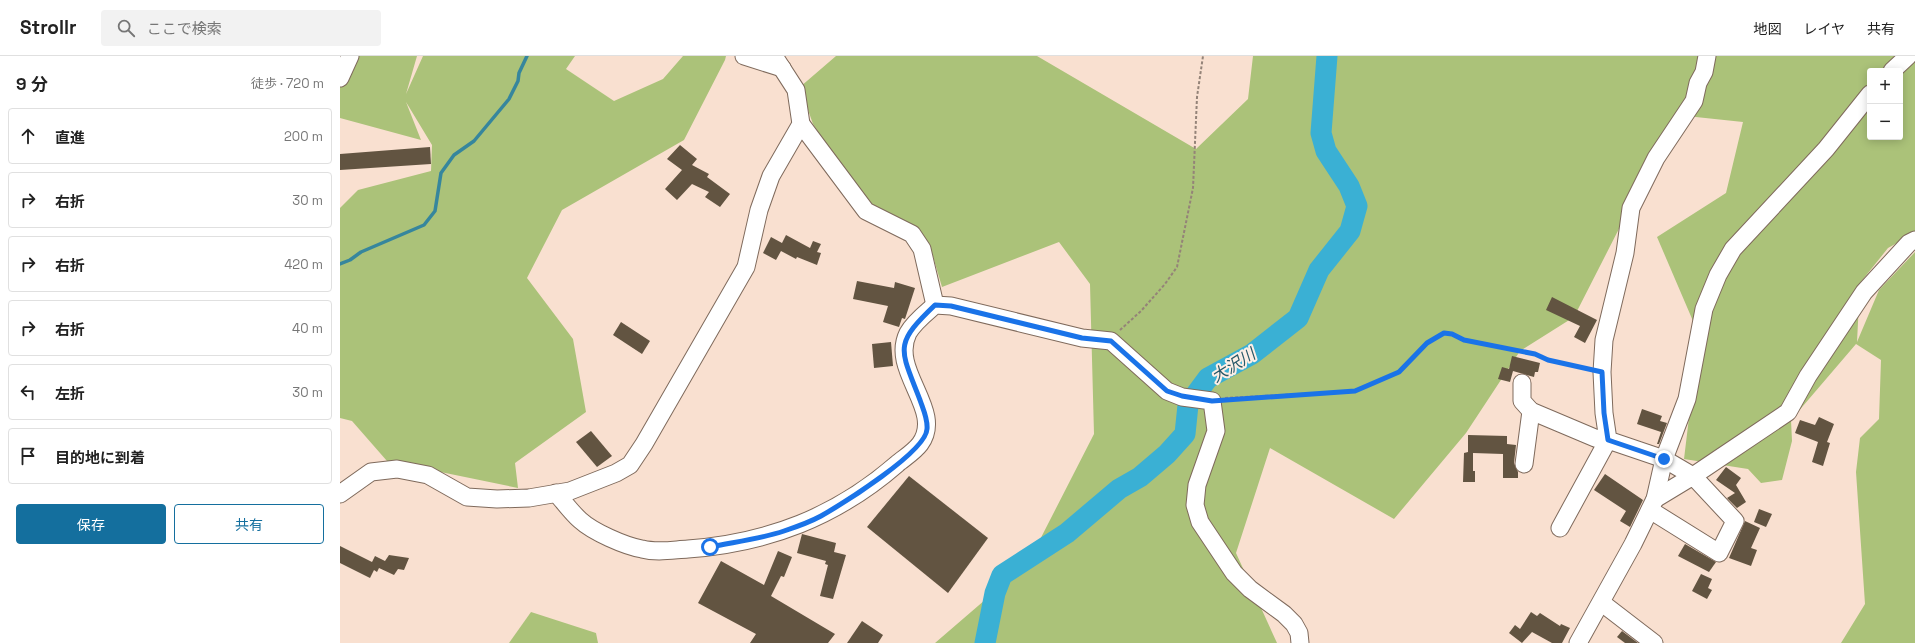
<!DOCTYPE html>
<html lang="ja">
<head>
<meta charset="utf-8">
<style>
  :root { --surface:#fff; --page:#f2f2f2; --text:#222; --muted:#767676; --line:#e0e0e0; --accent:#146f9e }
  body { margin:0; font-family:"Space Grotesk","Noto Sans JP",sans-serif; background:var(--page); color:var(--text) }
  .controls { position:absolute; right:12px; top:12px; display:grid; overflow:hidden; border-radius:4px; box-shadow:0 2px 10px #0003 }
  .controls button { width:36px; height:36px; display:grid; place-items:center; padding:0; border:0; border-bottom:1px solid var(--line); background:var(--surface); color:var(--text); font:20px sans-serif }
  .stop { position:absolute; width:12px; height:12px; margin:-9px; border:3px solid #1a73e8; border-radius:50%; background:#fff }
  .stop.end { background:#1a73e8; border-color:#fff; box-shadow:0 1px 4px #0008 }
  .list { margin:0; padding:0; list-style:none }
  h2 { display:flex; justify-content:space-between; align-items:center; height:52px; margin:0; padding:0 16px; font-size:17px }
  h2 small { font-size:13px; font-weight:400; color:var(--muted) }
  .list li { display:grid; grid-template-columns:26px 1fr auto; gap:12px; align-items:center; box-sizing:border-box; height:56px; margin:0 8px 8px; padding:0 8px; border:1px solid var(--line); border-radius:4px }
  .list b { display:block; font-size:15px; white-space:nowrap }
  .list em { font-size:13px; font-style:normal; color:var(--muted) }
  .actions { display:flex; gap:8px; padding:12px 16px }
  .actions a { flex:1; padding:9px 0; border:1px solid var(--accent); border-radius:4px; text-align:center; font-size:14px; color:var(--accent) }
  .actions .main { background:var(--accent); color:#fff }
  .icon { flex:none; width:22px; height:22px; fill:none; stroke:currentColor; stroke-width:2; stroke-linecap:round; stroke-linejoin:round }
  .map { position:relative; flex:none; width:1575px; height:587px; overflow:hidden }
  header { display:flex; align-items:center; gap:24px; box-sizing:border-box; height:56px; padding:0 20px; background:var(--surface); border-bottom:1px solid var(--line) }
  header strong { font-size:19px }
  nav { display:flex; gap:22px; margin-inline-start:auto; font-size:14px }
  .search { width:280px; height:36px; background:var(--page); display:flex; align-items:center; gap:10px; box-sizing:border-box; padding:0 14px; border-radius:4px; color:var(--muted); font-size:15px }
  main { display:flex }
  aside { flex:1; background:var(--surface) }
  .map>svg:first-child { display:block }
</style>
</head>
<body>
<header>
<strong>Strollr</strong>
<div class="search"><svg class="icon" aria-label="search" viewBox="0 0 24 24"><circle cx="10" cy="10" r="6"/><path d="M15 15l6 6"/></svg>ここで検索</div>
<nav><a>地図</a><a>レイヤ</a><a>共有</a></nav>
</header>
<main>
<aside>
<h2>9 分<small>徒歩 · 720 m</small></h2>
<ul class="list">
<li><svg class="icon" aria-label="ahead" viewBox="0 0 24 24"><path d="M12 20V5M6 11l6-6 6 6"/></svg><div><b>直進</b></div><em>200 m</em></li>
<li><svg class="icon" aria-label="right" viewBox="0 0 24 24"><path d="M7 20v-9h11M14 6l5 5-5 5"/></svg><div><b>右折</b></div><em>30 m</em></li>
<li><svg class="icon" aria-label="right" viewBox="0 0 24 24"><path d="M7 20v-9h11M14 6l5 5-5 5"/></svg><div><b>右折</b></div><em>420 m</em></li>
<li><svg class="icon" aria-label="right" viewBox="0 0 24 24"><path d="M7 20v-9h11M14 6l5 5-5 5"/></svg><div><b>右折</b></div><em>40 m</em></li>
<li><svg class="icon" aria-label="left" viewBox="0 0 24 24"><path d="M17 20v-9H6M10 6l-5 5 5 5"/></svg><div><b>左折</b></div><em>30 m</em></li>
<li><svg class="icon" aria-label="arrive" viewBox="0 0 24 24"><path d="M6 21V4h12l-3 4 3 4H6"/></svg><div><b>目的地に到着</b></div></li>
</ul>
<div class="actions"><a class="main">保存</a><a>共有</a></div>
</aside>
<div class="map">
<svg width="1575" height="587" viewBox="0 0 1575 587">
  <rect width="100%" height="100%" fill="#f9e0d0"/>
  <g fill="#abc279" fill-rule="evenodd">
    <path d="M0,0H77L66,38L83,0H235L226,13L274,45L323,23L343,0H386L385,4L344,84L222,154L187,222L233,283L246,356L175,407L178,432L47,405L12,365L0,362V152L18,134L91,115L92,89L66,46L81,84L0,62Z"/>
    <path d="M496,0H697L856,93L908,43L913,0H1575V177L1548,192L1520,227L1517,286L1539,234L1575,196V587H1501L1525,548L1516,416L1520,382L1539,363L1541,304L1516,288L1451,364L1452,385L1442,424L1421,427L1408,413L1344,403L1359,279L1317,181L1386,137L1403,66L1337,59L1234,261L1180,295L1126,377L1054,463L930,392L896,497L937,587H595L688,507L754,378L750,228L719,186L602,231L589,187L530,157L473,68L460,31ZM1530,15H1560V81H1530Z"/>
    <path d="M191,556L256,577L258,587H169Z"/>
  </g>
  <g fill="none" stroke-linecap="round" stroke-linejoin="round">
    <path stroke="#36869d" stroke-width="3.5" d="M0,208L10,204L21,196L84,169L95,155L101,117L114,99L134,85L169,43L178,25L179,17L187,0"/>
    <path stroke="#3ab0d4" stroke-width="21" d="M645,587L655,537L662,519L727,477L779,433L800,421L827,398L845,378L848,349L868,322L912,298L958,262L979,214L1010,175L1017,150L1009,130L986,95L981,77L987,0"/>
  </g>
  <g fill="#625441">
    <path d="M340,89L357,103L352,109L369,118L367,121L390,138L380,151L365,141L369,136L352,128L337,144L325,133L342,114L327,103Z"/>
    <path d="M90,91L91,108L0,114V98Z"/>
    <path d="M446,179L470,192L473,185L481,188L477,196L481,197L477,209L457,201L456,203L441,195L436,204L423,197L431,181L442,187Z"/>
    <path d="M517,225L554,232L555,226L575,232L565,263L562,262L559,271L543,266L548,250L513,243Z"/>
    <path d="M1212,241L1257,264L1245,287L1234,281L1240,270L1206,254Z"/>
    <path d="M281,266L310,285L302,298L273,279Z"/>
    <path d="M551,286L553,310L534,312L532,288Z"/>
    <path d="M1172,300L1200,307L1198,316H1195L1194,321L1173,315L1170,326L1158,323L1162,311L1169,313Z"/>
    <path d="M1302,353L1322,360L1320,365L1327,367L1319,388H1317L1321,376L1297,368Z"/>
    <path d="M1479,361L1494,368L1487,386L1490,387L1483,410L1472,406L1478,386L1455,377L1460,364L1475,369Z"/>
    <path d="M251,375L272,400L257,411L236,386Z"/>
    <path d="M1128,379L1167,380V388L1176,389L1174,407L1178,416V422H1163V398L1133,397V415H1135V426H1123L1124,397L1128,396Z"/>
    <path d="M1386,411L1401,422L1396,429L1406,446L1397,452L1387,442L1395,437L1376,424Z"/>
    <path d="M1265,418L1303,444L1290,471L1280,465L1286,455L1254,434Z"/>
    <path d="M569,420L648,482L608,537L527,471Z"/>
    <path d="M1419,453L1432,458L1426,471L1414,466Z"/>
    <path d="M1405,465L1420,472L1411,492L1417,494L1411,510L1389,502Z"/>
    <path d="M462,478L496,487L494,496L506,499L493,543L480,540L488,509L485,508L486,505L457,497Z"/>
    <path d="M1345,488L1376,506L1369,516L1338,500Z"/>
    <path d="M0,490L32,506L35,500L45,505L49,499L69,502L64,514L58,513L54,519L39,512L37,516L34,514L30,522L0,507Z"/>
    <path d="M438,495L452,501L444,521L441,520L431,540L495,578L488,587H410L416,578L358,547L381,505L424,529Z"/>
    <path d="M1361,518L1372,523L1368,532L1372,534L1367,543L1352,535Z"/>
    <path d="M1191,556L1197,560L1200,557L1220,570L1221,568L1230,572L1222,587H1212L1192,576L1182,587L1169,577L1175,569L1180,573Z"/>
    <path d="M522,565L543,579L538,587H507Z"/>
    <path d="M1282,575L1298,587H1285L1277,581Z"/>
  </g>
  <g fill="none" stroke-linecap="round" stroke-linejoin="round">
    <defs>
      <g id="minor">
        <path d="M404,0L442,12"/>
        <path d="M1367,0L1364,16L1358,27L1354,45L1316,102L1291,152L1285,197L1264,284L1262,316L1264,357L1268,384L1324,403L1353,420L1448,356L1468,320L1524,236L1569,187L1575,184"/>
        <path d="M1552,15L1568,0"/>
        <path d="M0,22L10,0"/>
        <path d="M461,68L526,155L572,178L582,193L595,249"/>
        <path d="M1182,327V345L1191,355L1255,382L1268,384L1220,472"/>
        <path d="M1184,408L1191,355"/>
        <path d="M216,437C224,446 231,456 240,464C253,476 285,490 302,493C317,497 332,494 348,493C428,487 496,461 557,408C564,402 574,396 580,388C605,354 549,315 568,277C574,266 586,257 595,249L611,250L742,282L771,285L827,335L842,341L872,345L876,375L857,429L855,449L860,466L894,517L910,533L944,558L954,568L959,577L960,587"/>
        <path d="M0,438L31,416L57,413L88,419L127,441L157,443L189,442L230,435L276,417L290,409L304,388L406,211L419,154L431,120L461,68L456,34L434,0"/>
        <path d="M1310,454L1379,497L1395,465L1353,420L1315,443"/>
        <path d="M1262,547L1314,587"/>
        <path d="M1238,587L1293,488L1315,443L1324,403L1347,343L1364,253L1378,219L1393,193L1486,93L1530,38"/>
      </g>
    </defs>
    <use href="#minor" stroke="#7f6a5c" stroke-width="19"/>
    <g stroke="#948378" stroke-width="2" stroke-dasharray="3 2" stroke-linecap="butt">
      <path d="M780,274L801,255L825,228L837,211L853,132L857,41L863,0"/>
      <path d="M885,342L1015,335L1059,316L1087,287L1104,277L1112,278L1124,284L1195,298L1208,304L1249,313"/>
    </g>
    <use href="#minor" stroke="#fff" stroke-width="17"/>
  </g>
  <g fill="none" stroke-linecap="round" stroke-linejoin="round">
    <path stroke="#1a73e8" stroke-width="5" d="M370,491C394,486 421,483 444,475C456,471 470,466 481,460C502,448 586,396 587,373C588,363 583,353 580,344C560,292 553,289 595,249L611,250L742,282L771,285L827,335L842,340L872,345L1015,335L1059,316L1087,287L1104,277L1112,278L1124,284L1195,298L1208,304L1262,316L1264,357L1268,384L1324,403"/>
  </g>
  <g text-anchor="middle" stroke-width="4" stroke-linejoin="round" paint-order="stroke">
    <g font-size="16" font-style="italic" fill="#285868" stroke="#feefe6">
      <text transform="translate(893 309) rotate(-32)" y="6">大沢川</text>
    </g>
  </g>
</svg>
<div class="controls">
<button>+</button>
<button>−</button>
</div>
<div class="stop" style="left:370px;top:491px"></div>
<div class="stop end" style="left:1324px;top:403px"></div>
</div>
</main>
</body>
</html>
